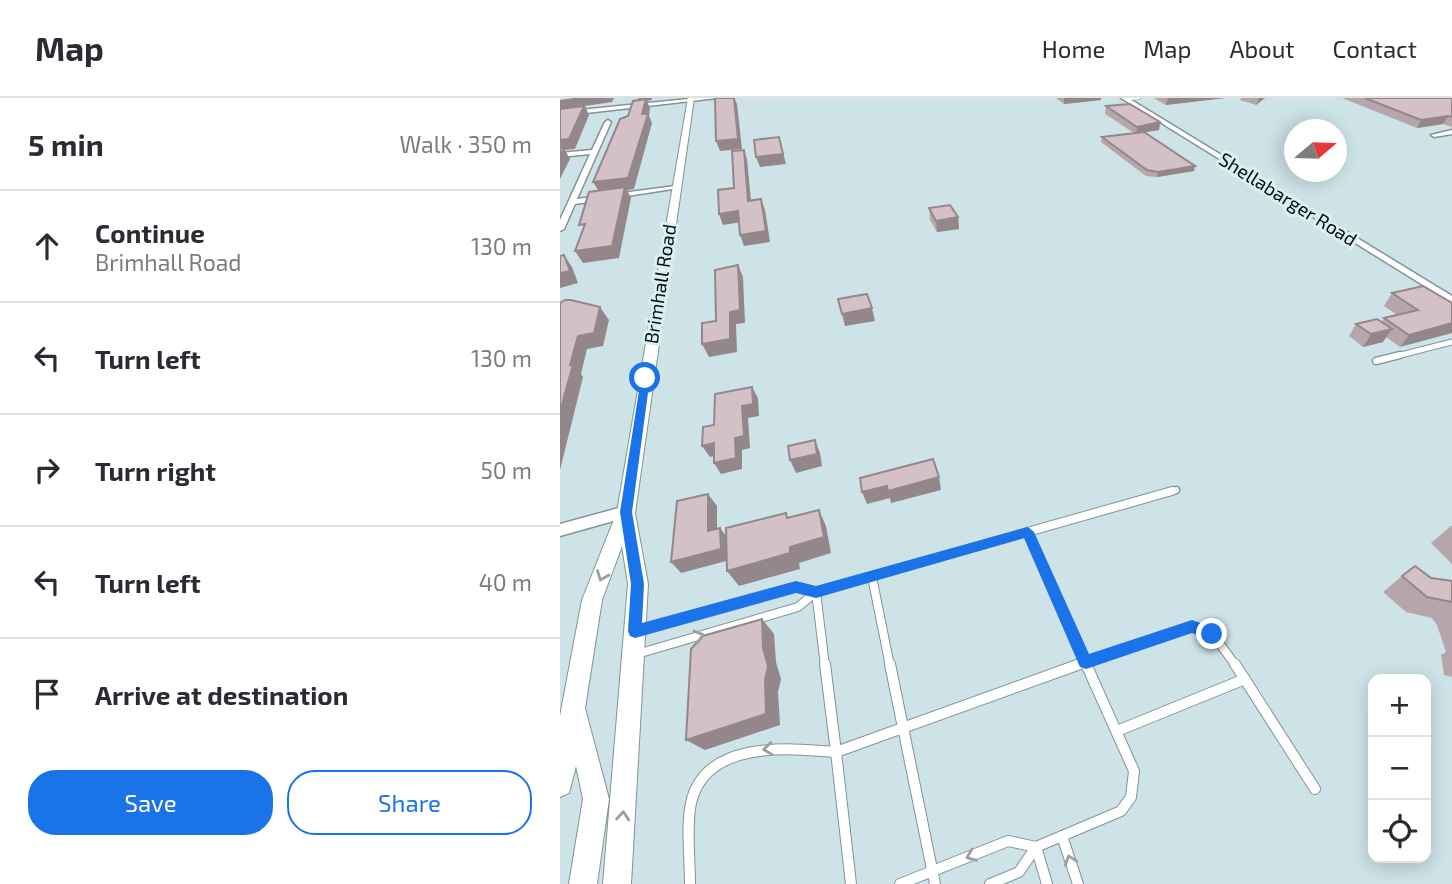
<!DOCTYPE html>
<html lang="en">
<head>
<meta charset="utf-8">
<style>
  :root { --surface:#fff; --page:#f2f2f3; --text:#2b2b33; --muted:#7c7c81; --line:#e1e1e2; --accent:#1a73e8 }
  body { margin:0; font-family:"Exo 2",sans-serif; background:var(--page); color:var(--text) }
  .controls { position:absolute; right:21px; bottom:21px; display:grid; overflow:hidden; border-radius:14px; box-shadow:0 4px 18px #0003 }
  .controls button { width:63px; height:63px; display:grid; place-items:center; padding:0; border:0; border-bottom:2px solid var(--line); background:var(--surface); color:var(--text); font:35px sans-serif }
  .compass { position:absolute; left:724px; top:21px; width:63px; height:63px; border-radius:50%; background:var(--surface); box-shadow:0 4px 18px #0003; rotate:71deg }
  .stop { position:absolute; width:21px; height:21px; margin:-16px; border:5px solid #1a73e8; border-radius:50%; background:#fff }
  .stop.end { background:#1a73e8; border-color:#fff; box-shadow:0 2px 7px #0008 }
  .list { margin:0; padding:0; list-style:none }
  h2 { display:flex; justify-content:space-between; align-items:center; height:91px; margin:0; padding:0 28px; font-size:30px }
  h2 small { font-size:23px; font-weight:400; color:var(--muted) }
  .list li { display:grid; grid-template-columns:46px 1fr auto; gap:21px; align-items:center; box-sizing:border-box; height:112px; padding:0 28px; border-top:2px solid var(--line) }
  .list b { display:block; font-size:26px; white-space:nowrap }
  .list p { margin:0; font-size:23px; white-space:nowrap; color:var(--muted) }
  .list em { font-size:23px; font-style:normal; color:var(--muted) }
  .actions { display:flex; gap:14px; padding:21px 28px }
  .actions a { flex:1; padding:16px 0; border:2px solid var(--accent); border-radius:28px; text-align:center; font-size:24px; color:var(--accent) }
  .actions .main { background:var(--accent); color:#fff }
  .icon { flex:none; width:38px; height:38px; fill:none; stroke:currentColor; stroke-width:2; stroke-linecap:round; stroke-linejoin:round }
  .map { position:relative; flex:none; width:892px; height:786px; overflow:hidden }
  header { display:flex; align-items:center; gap:42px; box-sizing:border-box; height:98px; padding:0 35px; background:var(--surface); border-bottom:2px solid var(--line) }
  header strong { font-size:33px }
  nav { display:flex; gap:38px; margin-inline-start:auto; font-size:24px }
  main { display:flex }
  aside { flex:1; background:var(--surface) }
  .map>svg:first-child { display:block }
</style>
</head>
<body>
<header>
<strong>Map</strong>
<nav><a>Home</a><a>Map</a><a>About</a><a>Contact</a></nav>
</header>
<main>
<aside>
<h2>5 min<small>Walk · 350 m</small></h2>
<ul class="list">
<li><svg class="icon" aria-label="ahead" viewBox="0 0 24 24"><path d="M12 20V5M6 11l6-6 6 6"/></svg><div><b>Continue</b><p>Brimhall Road</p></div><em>130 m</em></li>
<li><svg class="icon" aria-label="left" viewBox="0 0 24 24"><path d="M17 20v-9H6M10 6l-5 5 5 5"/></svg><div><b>Turn left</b></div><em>130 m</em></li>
<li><svg class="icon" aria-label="right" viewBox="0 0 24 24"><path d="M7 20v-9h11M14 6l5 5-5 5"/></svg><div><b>Turn right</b></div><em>50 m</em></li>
<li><svg class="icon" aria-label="left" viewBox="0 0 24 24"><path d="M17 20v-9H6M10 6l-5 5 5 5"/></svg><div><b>Turn left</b></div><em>40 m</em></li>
<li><svg class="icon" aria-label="arrive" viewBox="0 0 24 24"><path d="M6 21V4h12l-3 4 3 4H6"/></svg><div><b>Arrive at destination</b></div></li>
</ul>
<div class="actions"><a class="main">Save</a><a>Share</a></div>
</aside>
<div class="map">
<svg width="892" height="786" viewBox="0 0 892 786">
  <rect width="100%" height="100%" fill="#cde3e7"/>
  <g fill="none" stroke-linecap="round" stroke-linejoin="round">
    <defs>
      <path id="service-far4" d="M566,1L579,0"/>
      <path id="service-far3" d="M833,259L892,244"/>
      <g id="service-far2">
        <path d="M816,263L840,257"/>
        <path d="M606,395L616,392"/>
      </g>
      <g id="service-far1">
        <path d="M468,434L527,568"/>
        <path d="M312,479L330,568"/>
        <path d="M256,494L265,568"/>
        <path d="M77,533L236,489L256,494"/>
        <path d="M77,556L238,509L256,494L612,393"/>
        <path d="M515,568L632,529L652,535L676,568"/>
      </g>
      <g id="service">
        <path d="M265,566L276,654L520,566"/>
        <path d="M330,566L375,786"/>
        <path d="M675,566L755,691"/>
        <path d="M557,633L685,581"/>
        <path d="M502,738L518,786"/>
        <path d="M476,749L487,786"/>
        <path d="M130,786C130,762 126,727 131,705C145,642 228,650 276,654L291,786"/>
        <path d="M340,786L448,743L476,749"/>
        <path d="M430,786L459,774L476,749L561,713L571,699L574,673L526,566"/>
      </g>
      <g id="minor">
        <path d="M138,0H157L0,18V14Z"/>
        <path d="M561,0H568L892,198V205Z"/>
        <path d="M48,22L51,24L17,101L115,88L119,90L15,106L4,131L0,133V122L30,56L0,59V55L32,52L45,24Z"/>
        <path d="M892,32V36L874,39L871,37Z"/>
        <path d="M66,408L71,410L73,414L71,418L0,438V426Z"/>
      </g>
      <path id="tertiary" d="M128,0H134L75,415L88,486L71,786H43L68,486L62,448L42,502L25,610L49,701L37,786H9L23,701L16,668L9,695L0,699V618L22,502L57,414Z"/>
    </defs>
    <use href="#service-far4" stroke="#809498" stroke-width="3.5"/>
    <use href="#service-far3" stroke="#809498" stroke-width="7"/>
    <use href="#service-far2" stroke="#809498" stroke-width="9"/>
    <use href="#service-far1" stroke="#809498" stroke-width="10"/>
    <use href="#service" stroke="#809498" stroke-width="12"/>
    <use href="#minor" stroke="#809498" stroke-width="3"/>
    <use href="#tertiary" stroke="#809498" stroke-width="2"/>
    <use href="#service-far4" stroke="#fff" stroke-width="2.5"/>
    <use href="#service-far3" stroke="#fff" stroke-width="5"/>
    <use href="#service-far2" stroke="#fff" stroke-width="6"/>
    <use href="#service-far1" stroke="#fff" stroke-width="8"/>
    <use href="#service" stroke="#fff" stroke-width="10"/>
    <use href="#minor" fill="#fff" fill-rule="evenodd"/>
    <use href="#tertiary" fill="#fff" fill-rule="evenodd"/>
  </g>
  <g fill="#b6a6ac">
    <path d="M496,0H541V2L504,6Z"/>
    <path d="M594,0H665L606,7Z"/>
    <path d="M681,0H705L696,7L680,2Z"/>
    <path d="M782,0H892V29L883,26L857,30Z"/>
    <path d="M546,8L600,24L599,32L585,34L634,73L597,79L586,78L541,44L542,39L574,35L545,16Z"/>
    <path d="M369,110L398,119L399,131L377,134L370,122Z"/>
    <path d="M832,195L892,205L840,249L826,239L823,244L803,249L789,238L796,226L822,224L824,220L837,217L824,208Z"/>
    <path d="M891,428H892V466L871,445Z"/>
    <path d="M842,478L871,480L892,483V579L884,577L881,557L886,554L877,527L872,520L846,514L823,494Z"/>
  </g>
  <g fill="#94878c">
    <path d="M14,0H54L52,4L25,8L29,17L15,51L5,52L10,61L0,81V2Z"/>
    <path d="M78,0H92V2L87,3L90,10L89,18L92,25L74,91L67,92L71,100L59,160L23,165L15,153L40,95L33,84L82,16Z"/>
    <path d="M174,0L177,6L182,51L160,53L156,43Z"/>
    <path d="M504,0H541V2L504,6Z"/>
    <path d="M608,0H665L606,7Z"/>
    <path d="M699,0H705L696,7Z"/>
    <path d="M888,18L883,26L857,30L861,22Z"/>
    <path d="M600,24L599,32L576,36L577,29Z"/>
    <path d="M219,39L226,66L200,69L196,59Z"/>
    <path d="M184,52L187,61L192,114L188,103Z"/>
    <path d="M635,68L634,73L597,79L598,74Z"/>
    <path d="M201,101L205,112L210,144L184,148L180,137Z"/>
    <path d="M178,113L182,124L163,127L159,116Z"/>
    <path d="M398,119L399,131L377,134L376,123Z"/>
    <path d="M4,157L12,169L18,185L0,190V175Z"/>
    <path d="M178,167L183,179L185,225L176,226L177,254L149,259L142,246L170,214Z"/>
    <path d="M40,209L49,222L43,248L27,251L21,276L23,279L0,372V314L10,267L18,238Z"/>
    <path d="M312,210L315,223L285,228L282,216Z"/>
    <path d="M892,225V235L840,249L849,237Z"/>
    <path d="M832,231L823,244L803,249L811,236Z"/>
    <path d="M192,289L198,300L199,318L188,320L190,350L182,352V371L161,376L154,365L175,340L182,308Z"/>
    <path d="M255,342L260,355L262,368L236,375L230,362Z"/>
    <path d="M154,345L161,356L150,359L142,348Z"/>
    <path d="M379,379L381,392L331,405L330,400L307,406L302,394L327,388Z"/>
    <path d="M148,396L157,408V445L148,433Z"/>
    <path d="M259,412L266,428L271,455L239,465L240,471L179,488L167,473L230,449Z"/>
    <path d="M160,430L169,442L170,462L121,475L111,464Z"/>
    <path d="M202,521L214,536L216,564L221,581L218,594L220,627L145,652L126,642L203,550Z"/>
  </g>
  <g fill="#d4c1c8" stroke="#94878c" stroke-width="2">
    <path d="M155,0H174L178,41L156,43Z"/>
    <path d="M805,0H892V19L888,18L861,22Z"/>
    <path d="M86,1L82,16H88L68,80L33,84L60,21L68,18L73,3Z"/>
    <path d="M570,6L600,24L577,29L546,8Z"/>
    <path d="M24,8L9,41L0,42V11Z"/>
    <path d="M584,34L635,68L598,74L587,72L542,39Z"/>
    <path d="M219,39L223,56L196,59L194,42Z"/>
    <path d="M0,50H4L0,58Z"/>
    <path d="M184,52L188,103L201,101L206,133L180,137L178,113L159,116L158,92L174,90L172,53Z"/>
    <path d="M65,89L52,148L15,153L25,126L19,127L29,94Z"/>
    <path d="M390,107L398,119L376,123L369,110Z"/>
    <path d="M4,157L10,173L0,175V158Z"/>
    <path d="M178,167L180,212L170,214V241L142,246V225L156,223L155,172Z"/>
    <path d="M863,188L892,205V225L849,237L824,220L858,212L832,195Z"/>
    <path d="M307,196L312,210L282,216L278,201Z"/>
    <path d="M5,202H11L40,209L34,235L18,238L10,267L13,266L0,314V205Z"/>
    <path d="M817,221L832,231L811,236L796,226Z"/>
    <path d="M192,289L193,306L182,308L184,338L175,340L176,360L154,365V345L142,348L143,329L154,327L155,296Z"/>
    <path d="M255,342L257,356L230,362L228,348Z"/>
    <path d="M373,361L379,379L328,393L327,388L302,394L300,380Z"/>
    <path d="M148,396V433L160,430L161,451L111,464L117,403Z"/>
    <path d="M259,412L264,439L230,449V455L167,473L166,430L226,415L227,420Z"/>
    <path d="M855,468L871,480L892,483V504L867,499L842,478Z"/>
    <path d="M202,521L203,550L208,568L205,582L206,616L126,642L131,551L143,538Z"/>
  </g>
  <defs><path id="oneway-chevron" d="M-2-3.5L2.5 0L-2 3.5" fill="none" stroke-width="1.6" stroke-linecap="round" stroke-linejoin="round" transform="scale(1.75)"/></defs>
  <g stroke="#9c9f9f">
    <use href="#oneway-chevron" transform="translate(42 478) rotate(111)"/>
    <use href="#oneway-chevron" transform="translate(139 538) rotate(-16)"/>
    <use href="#oneway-chevron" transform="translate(208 651) rotate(173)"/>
    <use href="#oneway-chevron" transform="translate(63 718) rotate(-85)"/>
    <use href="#oneway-chevron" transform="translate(411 758) rotate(158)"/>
    <use href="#oneway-chevron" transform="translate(510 762) rotate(-109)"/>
  </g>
  <path fill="#1a73e8" d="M85,277L90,280L72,414L84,486L82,525L236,483L256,488L468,429L474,434L529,556L632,522L657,531V540L652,542L632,535L526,571L520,569L464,440L256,500L236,495L75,540L70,538L68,533L71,486L60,414L81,280Z"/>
  <g text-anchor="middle" stroke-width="6" stroke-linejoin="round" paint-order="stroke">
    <g font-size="19" fill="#070e10" stroke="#daf0f5">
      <text transform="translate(728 101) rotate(32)" y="7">Shellabarger Road</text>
      <text transform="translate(100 186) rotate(-81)" y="7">Brimhall Road</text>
    </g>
  </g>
</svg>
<div class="controls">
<button>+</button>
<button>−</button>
<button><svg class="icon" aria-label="locate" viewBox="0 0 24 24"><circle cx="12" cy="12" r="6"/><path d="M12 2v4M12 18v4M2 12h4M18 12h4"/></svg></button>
</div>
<svg class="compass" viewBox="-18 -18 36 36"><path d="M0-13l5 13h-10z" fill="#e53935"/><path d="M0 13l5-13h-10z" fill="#7c7c81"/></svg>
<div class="stop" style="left:85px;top:280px"></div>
<div class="stop end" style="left:652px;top:536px"></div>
</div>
</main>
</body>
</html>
